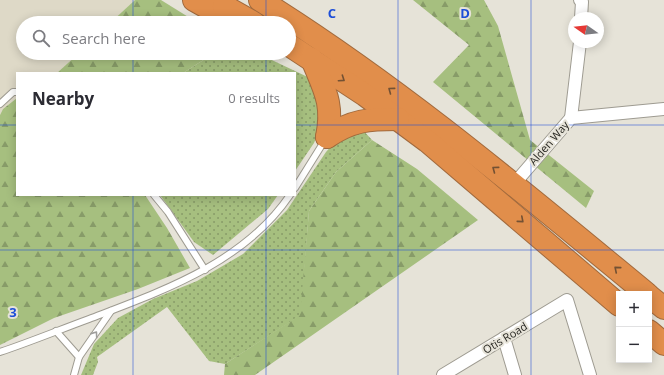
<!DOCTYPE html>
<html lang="en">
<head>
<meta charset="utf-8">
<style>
  :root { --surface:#fff; --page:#f2f2f3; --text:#2b2b33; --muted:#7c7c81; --line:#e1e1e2 }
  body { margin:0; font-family:"Open Sans",sans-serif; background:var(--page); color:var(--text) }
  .controls { position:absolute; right:12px; bottom:12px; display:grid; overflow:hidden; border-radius:0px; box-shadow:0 2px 10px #0003 }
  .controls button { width:36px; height:36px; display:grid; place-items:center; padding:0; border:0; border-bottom:1px solid var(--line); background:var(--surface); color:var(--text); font:20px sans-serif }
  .compass { position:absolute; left:568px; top:12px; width:36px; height:36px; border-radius:50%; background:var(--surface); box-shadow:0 2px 10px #0003; rotate:284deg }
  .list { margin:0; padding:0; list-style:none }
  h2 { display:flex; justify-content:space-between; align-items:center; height:52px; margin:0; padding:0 16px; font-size:17px }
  h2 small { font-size:13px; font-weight:400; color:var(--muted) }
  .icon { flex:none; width:22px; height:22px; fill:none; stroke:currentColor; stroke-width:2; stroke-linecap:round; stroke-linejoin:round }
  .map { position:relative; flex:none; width:664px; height:375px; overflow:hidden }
  .search { position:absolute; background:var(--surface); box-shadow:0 2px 10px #0003; left:16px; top:16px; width:280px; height:44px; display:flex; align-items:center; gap:10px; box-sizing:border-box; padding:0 14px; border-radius:22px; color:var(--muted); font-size:15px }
  .panel { position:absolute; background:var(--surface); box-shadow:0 2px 10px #0003; left:16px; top:72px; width:280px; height:124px; border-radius:0px }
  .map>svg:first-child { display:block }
</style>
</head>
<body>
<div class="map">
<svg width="664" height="375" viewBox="0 0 664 375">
  <defs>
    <pattern id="grass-dots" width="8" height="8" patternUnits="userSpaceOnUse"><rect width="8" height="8" fill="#a6bf7f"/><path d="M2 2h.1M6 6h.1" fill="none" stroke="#879b68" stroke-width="1.8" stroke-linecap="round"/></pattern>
    <pattern id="forest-firs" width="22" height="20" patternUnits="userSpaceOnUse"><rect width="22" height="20" fill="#a6bf7f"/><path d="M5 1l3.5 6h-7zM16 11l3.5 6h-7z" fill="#879b68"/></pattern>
  </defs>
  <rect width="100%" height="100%" fill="#e6e3d8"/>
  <path fill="#ded9c7" d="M0,0H135L110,23H23V53H79L57,73H17V98L3,109L0,115Z"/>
  <g fill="url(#grass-dots)">
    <path d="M207,53H257L314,80L324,120L314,143L295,171V73H183L205,59Z"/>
    <path d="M361,128L372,140L336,172L309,211L301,315L225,364L209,361L167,307L97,357L98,362L93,375H81L94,344L118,318L153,299L197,281L243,254L287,210L326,152L340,136Z"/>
    <path d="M160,195H278L268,209L213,255L194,242Z"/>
  </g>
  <g fill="url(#forest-firs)">
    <path d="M135,0H161L198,23H110Z"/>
    <path d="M413,0H484L498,26L530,140L594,191L586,208L433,82L469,45Z"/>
    <path d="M79,53H207L205,59L183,73H57Z"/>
    <path d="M17,98V195H145L167,228L190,268L138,289L54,318L0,345V115L3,109Z"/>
    <path d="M372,140L417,169L478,220L255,375H224L225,364L300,315L309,211L336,172Z"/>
  </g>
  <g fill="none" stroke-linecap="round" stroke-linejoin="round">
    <defs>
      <g id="lane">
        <path d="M0,104L13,92H17"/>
        <path d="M295,188L325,140"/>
        <path d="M154,195L168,212L205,270"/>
        <path d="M56,331L79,357"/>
        <path d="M0,352C30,342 59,330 89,319C162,291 244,263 290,195"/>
        <path d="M74,375L79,357L111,311"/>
      </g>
      <g id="street">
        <path d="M580,0L582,2L581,18"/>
        <path d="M571,118L580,42"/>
        <path d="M514,184L571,118L664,109"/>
        <path d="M504,338L515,375"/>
        <path d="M443,375L567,300L590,375"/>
      </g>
      <g id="highway">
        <path d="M194,0L235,23"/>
        <path d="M260,0C398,86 522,191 647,294"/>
        <path d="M224,6L254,23"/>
        <path d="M289,45L365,95L427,141L619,305"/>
        <path d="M312,59C324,89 334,103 327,137"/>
        <path d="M327,137C352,120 369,119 398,119"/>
        <path d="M649,296L664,308"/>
        <path d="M649,331L664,344"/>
      </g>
    </defs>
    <use href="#lane" stroke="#9e9b91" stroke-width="8"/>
    <use href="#street" stroke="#9e9b91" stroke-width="14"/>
    <use href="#highway" stroke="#a16a3d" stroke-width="24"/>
    <use href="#lane" stroke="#fff" stroke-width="6"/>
    <use href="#street" stroke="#fff" stroke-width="12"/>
    <use href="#highway" stroke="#e18e4b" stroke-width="22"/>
  </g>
  <defs><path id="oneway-chevron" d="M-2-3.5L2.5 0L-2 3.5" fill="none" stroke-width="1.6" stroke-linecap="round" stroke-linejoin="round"/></defs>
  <g stroke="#735133">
    <use href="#oneway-chevron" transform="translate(342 79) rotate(34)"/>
    <use href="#oneway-chevron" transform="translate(391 90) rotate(-143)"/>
    <use href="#oneway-chevron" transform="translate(495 169) rotate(-143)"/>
    <use href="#oneway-chevron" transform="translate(521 220) rotate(41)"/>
    <use href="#oneway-chevron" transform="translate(617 269) rotate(-140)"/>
  </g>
  <use stroke="#9f9e9c" href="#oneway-chevron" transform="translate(95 334) rotate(-55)"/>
  <path fill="none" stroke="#1d4ed8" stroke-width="1" stroke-opacity="0.55" d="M133,0V23M266,0V23M398,0V375M531,0V375M133,53V73M266,53V73M0,125H17M295,125H664M133,195V375M266,195V375M0,250H664"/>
  <g text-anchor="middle" stroke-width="4" stroke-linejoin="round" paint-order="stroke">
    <g font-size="11" fill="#292823" stroke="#e6e3d8">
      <text transform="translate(549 143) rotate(-49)" y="4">Alden Way</text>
      <text transform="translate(505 338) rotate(-31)" y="4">Otis Road</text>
    </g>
  </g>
  <g font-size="13" text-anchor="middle" font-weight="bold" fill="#1d4ed8" stroke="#e6e3d8" stroke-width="4" stroke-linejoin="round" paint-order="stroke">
    <text x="332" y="18">C</text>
    <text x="465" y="18">D</text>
    <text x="13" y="317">3</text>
  </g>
</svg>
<div class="controls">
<button>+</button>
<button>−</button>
</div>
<svg class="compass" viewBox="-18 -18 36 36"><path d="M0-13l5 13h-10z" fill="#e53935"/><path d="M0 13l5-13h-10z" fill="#7c7c81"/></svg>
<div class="search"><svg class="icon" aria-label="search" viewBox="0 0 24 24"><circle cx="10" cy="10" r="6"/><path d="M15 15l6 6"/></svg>Search here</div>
<section class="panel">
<h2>Nearby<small>0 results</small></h2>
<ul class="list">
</ul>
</section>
</div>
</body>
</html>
